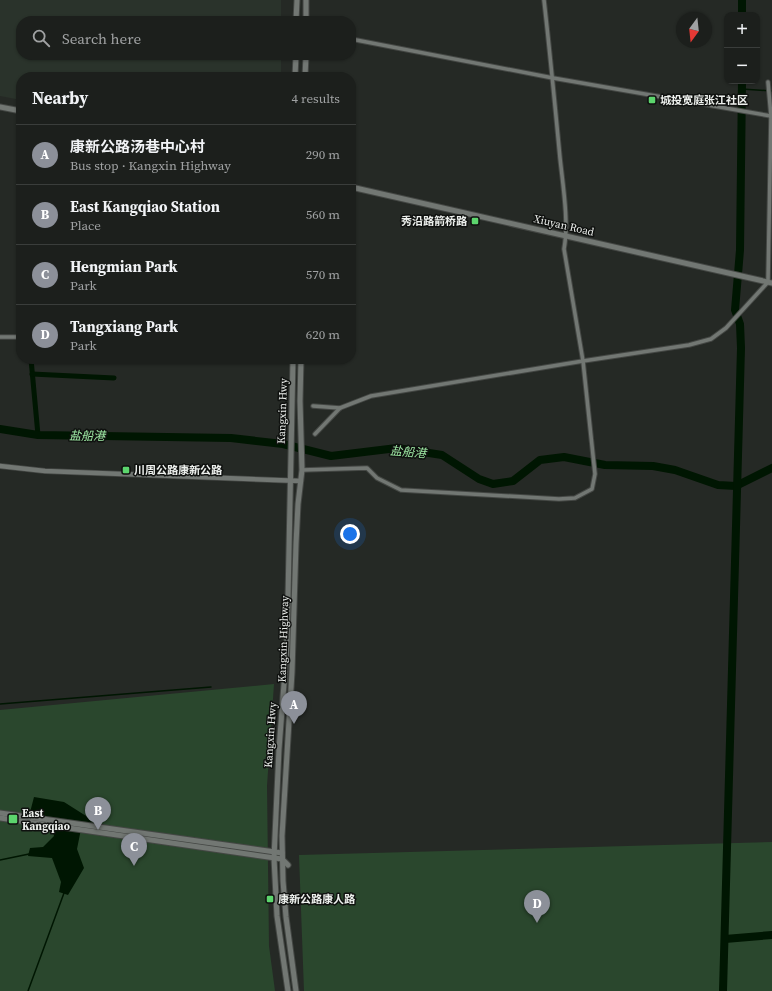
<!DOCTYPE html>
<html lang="en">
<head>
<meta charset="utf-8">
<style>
  :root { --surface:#1c1f1c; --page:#252725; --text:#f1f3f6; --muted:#a0a2a3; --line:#3a3d3b; --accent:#8c9099 }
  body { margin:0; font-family:"Source Serif 4","Noto Sans SC",serif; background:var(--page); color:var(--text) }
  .controls { position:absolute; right:12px; top:12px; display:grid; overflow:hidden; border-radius:8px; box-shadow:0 1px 3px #0004 }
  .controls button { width:36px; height:36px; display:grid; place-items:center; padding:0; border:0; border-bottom:1px solid var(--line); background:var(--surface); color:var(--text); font:20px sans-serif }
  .compass { position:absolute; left:676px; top:12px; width:36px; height:36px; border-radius:50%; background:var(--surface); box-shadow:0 1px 3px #0004; rotate:195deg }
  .you { position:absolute; left:350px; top:534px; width:14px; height:14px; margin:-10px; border:3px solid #fff; border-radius:50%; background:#1a73e8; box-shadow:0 0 0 6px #1a73e833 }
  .badge { display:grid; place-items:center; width:26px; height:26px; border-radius:50%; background:var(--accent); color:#fff; font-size:13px; font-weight:700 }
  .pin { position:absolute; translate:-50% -33px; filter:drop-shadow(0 1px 2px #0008) }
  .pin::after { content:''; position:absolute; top:21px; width:14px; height:12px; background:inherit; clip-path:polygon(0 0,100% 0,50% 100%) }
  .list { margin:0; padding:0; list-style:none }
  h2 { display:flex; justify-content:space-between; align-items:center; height:52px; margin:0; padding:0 16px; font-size:17px }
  h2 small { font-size:13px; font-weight:400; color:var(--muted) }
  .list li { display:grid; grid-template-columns:26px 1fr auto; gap:12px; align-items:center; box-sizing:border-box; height:60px; padding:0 16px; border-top:1px solid var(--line) }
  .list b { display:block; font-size:15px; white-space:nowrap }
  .list p { margin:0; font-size:13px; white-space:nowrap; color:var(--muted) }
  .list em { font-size:13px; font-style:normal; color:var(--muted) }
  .icon { flex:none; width:22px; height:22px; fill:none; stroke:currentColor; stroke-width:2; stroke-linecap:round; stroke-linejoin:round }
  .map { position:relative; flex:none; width:772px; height:991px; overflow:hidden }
  .search { position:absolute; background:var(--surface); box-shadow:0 1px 3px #0004; left:16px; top:16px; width:340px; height:44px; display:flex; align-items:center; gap:10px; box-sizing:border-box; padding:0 14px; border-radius:16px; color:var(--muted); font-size:15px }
  .panel { position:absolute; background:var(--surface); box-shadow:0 1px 3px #0004; left:16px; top:72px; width:340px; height:292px; border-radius:16px }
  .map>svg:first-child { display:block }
</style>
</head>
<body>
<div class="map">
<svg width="772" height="991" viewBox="0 0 772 991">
  <rect width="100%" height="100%" fill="#252925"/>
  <path fill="#2a332b" d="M0,0H281V21H21V55H281V77H21V100L0,96Z"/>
  <g fill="#2a472d">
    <path d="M274,684L267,786L269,946L275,991H0V710Z"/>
    <path d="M772,842V991H304L299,855Z"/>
  </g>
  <path fill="#001602" d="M34,797L64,802L94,821L81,829L77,849L84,868L68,895L59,892L61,882L52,858L28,856L30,848L43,847L54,836L51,825L37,818L27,824Z"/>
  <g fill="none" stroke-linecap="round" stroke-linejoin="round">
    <g stroke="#001602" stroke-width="1.5">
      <path d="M742,89L772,91"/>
      <path d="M0,704L211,687"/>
      <path d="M0,860L29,854"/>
      <path d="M28,991L64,893"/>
    </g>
    <g stroke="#001602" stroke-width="5">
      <path d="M31,359L38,435"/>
      <path d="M32,374L114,378"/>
    </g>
    <g stroke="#001602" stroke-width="8">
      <path d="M742,15V0"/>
      <path d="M0,429L38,435L231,438L283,444L331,456L397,448L442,455L479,479L493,484L513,481L540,460L564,457L605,465L653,466L675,470L718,485L736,486L772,468"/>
      <path d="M725,939L772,935"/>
      <path d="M723,991L741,348L740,324L735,310L740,250L742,81"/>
    </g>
    <defs>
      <g id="minor">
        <path d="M351,39L553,78L771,116"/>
        <path d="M0,337H21"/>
        <path d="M313,406L340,408"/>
        <path d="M315,434L340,408L371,396L583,361L689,345L711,339L726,328L768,282L771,116L768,82"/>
        <path d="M302,470L367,468L377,478L401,490L559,499L575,498L592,489L595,474L583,361L564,249C569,222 563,186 560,158C555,105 550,53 544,0"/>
      </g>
      <g id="tertiary">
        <path d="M771,116L772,117"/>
        <path d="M0,466L45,471L301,481"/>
      </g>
      <g id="secondary">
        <path d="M296,21L297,0"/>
        <path d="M306,21V0"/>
        <path d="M295,77L296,55"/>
        <path d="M305,77L306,55"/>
        <path d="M0,107L21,111"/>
        <path d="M351,187L772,283"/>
        <path d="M0,813L282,853"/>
        <path d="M0,818L282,859L288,865"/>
        <path d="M288,991L277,916L274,858L279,749L287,645L293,359"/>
        <path d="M296,991L286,917L283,881L282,836L292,672L296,544L298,504L302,470L300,401L301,359"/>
      </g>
    </defs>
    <use href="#minor" stroke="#444744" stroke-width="5.5"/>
    <use href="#tertiary" stroke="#444744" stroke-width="6"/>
    <use href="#secondary" stroke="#444744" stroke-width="7"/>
    <use href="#minor" stroke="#727773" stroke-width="3.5"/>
    <use href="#tertiary" stroke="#727773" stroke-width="4.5"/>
    <use href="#secondary" stroke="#727773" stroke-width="5"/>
  </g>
  <g fill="#5cd56d" stroke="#0f110f" stroke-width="1.5">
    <rect x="648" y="96" width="8" height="8" rx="2"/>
    <rect x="471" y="217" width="8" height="8" rx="2"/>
    <rect x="122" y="466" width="8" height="8" rx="2"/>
    <rect x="8" y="814" width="10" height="10" rx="2"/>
    <rect x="266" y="895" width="8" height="8" rx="2"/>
  </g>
  <g text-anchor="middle" stroke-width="3" stroke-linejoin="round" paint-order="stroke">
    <g font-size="11" font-weight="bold" fill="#edf0ed" stroke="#0f110f" text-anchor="start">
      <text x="660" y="104">城投宽庭张江社区</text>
      <text x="467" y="225" text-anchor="end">秀沿路箭桥路</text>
      <text x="134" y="474">川周公路康新公路</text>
      <text x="22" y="817">East<tspan x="22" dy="13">Kangqiao</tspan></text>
      <text x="278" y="903">康新公路康人路</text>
    </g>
    <g font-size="11" fill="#edf0ed" stroke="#0f110f">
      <text transform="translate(564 225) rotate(13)" y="4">Xiuyan Road</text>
      <text transform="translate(282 411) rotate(-88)" y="4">Kangxin Hwy</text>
      <text transform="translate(283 639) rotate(-88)" y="4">Kangxin Highway</text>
      <text transform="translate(270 735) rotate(-86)" y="4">Kangxin Hwy</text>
    </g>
    <g font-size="12" font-style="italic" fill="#9ee9a4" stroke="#0f110f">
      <text transform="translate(87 436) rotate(1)" y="4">盐船港</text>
      <text transform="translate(408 452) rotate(5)" y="4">盐船港</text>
    </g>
  </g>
</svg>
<div class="controls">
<button>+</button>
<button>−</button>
</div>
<svg class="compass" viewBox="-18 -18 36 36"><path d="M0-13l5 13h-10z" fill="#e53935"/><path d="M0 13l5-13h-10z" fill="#a0a2a3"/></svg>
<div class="you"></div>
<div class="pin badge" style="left:294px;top:724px">A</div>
<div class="pin badge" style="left:98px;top:830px">B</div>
<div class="pin badge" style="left:134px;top:866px">C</div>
<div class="pin badge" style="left:537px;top:923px">D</div>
<div class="search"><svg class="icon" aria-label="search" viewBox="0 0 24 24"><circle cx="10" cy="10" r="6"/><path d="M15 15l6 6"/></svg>Search here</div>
<section class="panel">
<h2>Nearby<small>4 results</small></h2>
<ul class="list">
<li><span class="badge">A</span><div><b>康新公路汤巷中心村</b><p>Bus stop · Kangxin Highway</p></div><em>290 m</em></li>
<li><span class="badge">B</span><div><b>East Kangqiao Station</b><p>Place</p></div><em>560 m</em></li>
<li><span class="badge">C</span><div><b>Hengmian Park</b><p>Park</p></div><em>570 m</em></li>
<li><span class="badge">D</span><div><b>Tangxiang Park</b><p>Park</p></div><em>620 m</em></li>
</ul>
</section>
</div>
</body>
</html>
